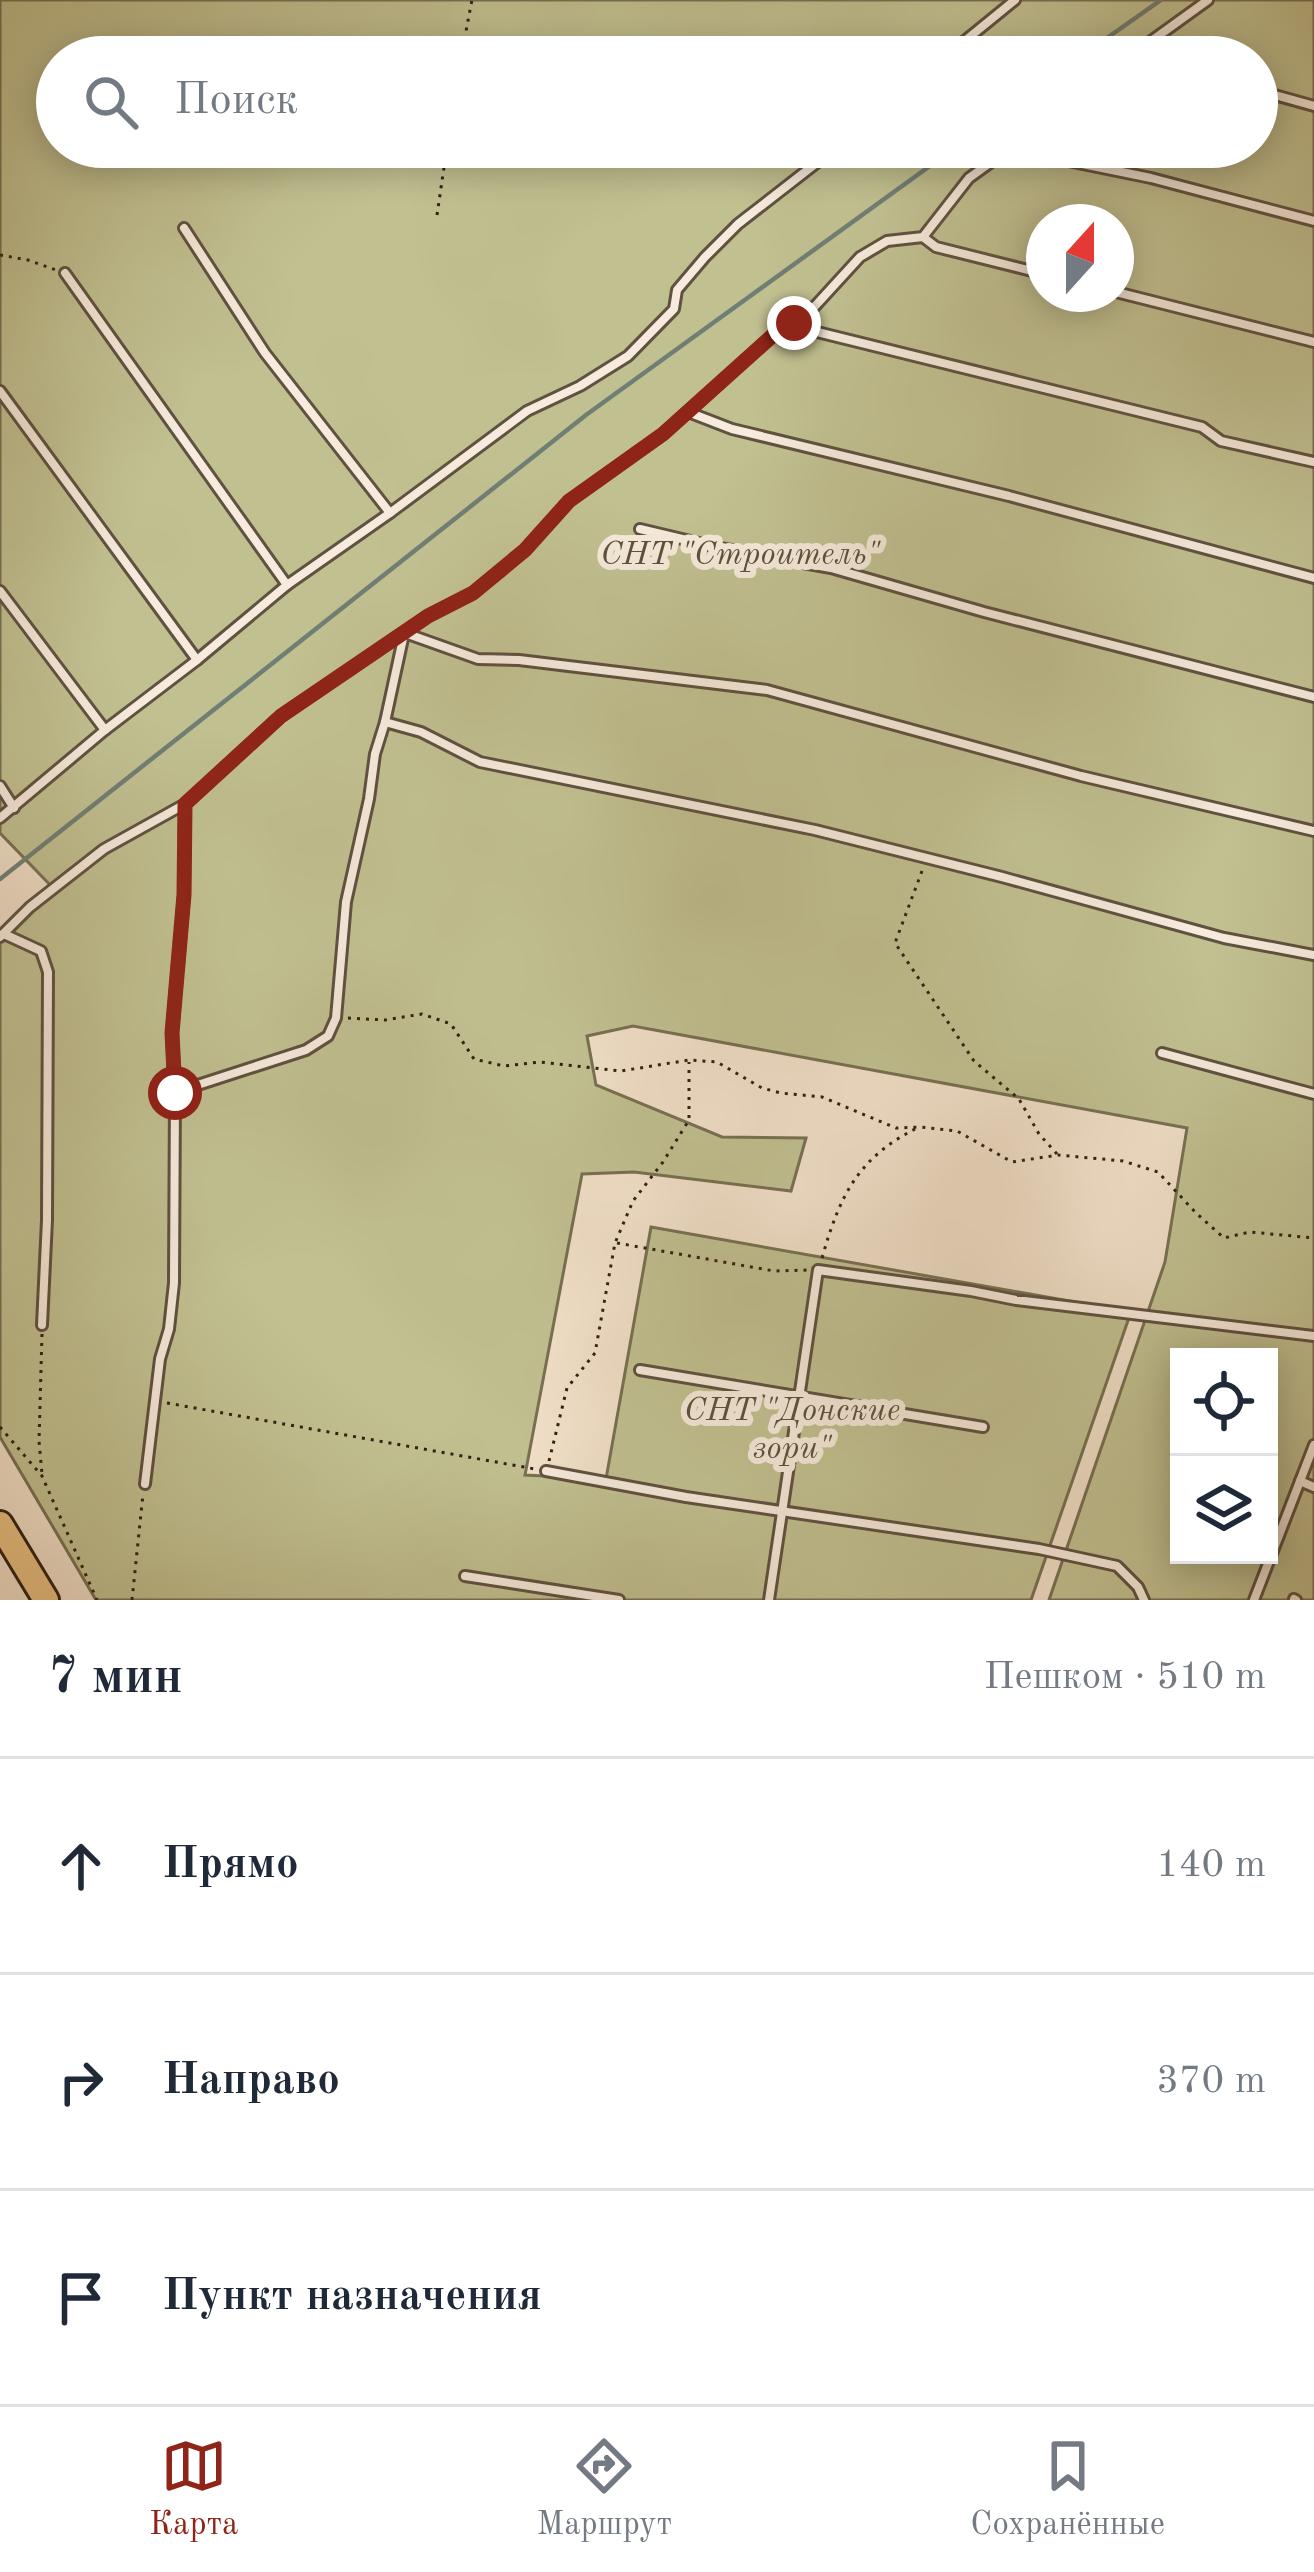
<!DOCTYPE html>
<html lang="ru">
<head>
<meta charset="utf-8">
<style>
  :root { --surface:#fff; --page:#f6f6f7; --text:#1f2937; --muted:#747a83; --line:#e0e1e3; --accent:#8f2418 }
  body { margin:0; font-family:"Old Standard TT",serif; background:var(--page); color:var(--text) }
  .controls { position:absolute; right:36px; bottom:36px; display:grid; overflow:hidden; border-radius:0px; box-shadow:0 6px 30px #0003 }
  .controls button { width:108px; height:108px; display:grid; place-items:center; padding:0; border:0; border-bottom:3px solid var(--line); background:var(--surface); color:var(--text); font:60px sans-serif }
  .compass { position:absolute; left:1026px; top:204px; width:108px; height:108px; border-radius:50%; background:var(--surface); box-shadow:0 6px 30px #0003; rotate:21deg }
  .stop { position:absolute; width:36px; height:36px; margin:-27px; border:9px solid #8f2418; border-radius:50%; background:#fff }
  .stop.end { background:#8f2418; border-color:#fff; box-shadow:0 3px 12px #0008 }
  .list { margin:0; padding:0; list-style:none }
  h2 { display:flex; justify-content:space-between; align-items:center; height:156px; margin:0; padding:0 48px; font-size:51px }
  h2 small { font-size:39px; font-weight:400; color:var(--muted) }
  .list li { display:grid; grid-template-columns:78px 1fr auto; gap:36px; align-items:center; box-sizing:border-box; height:216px; padding:0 48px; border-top:3px solid var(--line) }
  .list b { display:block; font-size:45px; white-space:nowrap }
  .list em { font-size:39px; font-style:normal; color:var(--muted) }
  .icon { flex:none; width:66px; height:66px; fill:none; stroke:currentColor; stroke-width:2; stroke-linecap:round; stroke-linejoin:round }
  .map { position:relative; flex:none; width:1314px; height:1600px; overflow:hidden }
  .search { position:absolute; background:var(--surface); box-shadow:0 6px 30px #0003; left:36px; right:36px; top:36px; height:132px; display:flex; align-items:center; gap:30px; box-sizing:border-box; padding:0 42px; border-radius:66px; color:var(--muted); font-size:45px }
  .sheet { height:804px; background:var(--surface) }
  nav { display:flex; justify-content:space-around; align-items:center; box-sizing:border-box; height:168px; border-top:3px solid var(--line); background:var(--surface); font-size:33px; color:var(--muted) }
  nav a { display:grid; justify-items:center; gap:6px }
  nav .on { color:var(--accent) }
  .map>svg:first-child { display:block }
</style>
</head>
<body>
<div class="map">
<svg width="1314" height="1600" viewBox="0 0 1314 1600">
  <rect width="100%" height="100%" fill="#f1e0c9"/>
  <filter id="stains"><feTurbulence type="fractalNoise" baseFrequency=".00167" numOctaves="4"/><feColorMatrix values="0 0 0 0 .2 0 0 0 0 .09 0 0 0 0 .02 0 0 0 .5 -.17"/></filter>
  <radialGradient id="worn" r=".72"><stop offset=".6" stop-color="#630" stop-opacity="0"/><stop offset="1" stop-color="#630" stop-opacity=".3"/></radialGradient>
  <path fill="#c1c091" stroke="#787052" stroke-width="3" fill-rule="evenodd" d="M0,0H1314V1600H1049L1165,1262L1187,1128L633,1026L587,1036L596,1085L722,1137L806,1138L791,1191L634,1172L582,1174L525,1475L606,1479L651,1227L1131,1312L1031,1600H96L0,1437V935L53,888L0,833ZM57,57H1257V147H57ZM1044,222H1116V294H1044ZM1179,1357H1269V1555H1179Z"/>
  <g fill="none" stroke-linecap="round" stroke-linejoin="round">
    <g stroke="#707f73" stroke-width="4.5">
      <path d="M1080,57L1161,0"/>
      <path d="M0,879L586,415L956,147"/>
    </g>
    <defs>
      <g id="lane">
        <path d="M945,57L1015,0"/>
        <path d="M1129,57L1208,0"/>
        <path d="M1257,90L1314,106"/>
        <path d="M1019,147L1063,160L1151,178L1314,221"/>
        <path d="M184,228L265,353L390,513"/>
        <path d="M923,237L936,247L1044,274"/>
        <path d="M65,273L287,585"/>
        <path d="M1116,292L1314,342"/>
        <path d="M796,324L805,329L1202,427L1221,441L1314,462"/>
        <path d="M0,391L197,660"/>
        <path d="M688,412L732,429L1009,496L1314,578"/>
        <path d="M640,529L720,548L831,568L984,612L1314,697"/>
        <path d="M0,591L105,730"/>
        <path d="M405,633L478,659L519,660L767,690L1081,776L1314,831"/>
        <path d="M385,722L421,732L480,762L815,830L1002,877L1224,938L1314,955"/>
        <path d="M0,786L14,808"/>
        <path d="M0,818L105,730L197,660L287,585L390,513L527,411L580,386L628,356L674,309L677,290L705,257L738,224L837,147"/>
        <path d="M4,934L41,951L48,972L47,1220L42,1325"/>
        <path d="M0,937L30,907L104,849L185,804L281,716L428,616L473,593L525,550L569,501L663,434L771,337L806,316L860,257L887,241L923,237L969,178L1012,147"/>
        <path d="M1162,1053L1314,1094"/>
        <path d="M176,1092L306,1050L328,1036L336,1018L346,902L369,799L375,754L385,722L404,634"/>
        <path d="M640,1370L983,1427"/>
        <path d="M546,1471L686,1497L1039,1549L1117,1566L1138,1587L1144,1600"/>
        <path d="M1300,1481L1314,1487"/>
        <path d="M145,1484L160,1359L169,1329L174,1283L175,1093L172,1033L184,895L185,805"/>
        <path d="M465,1576L619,1600"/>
        <path d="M1294,1599L1296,1600"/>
        <path d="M769,1600L818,1270L971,1291L1016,1300L1314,1336"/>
        <path d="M1254,1600L1314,1445"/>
      </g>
      <path id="primary" d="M0,1524L46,1600"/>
    </defs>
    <use href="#lane" stroke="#605141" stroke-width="14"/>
    <use href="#primary" stroke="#302114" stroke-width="30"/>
    <g stroke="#302114" stroke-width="3" stroke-dasharray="3 6" stroke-linecap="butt">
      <path d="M461,57L472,0"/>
      <path d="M437,215L447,147"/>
      <path d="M0,255L28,260L56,270"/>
      <path d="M922,871L895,943L974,1061L1019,1099L1039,1134L1057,1154"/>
      <path d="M348,1018L385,1020L422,1014L451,1024L474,1059L504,1066L540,1062L621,1071L689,1060L717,1062L762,1088L781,1093L822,1097L896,1128L920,1127L957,1131L1012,1162L1058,1155L1123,1161L1158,1172L1196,1213L1224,1238L1250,1232L1314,1238"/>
      <path d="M617,1243L774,1271L809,1270"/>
      <path d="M822,1258C840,1195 858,1157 919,1127"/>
      <path d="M42,1334L39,1441L42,1474"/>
      <path d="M167,1403L535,1469"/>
      <path d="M0,1427L42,1476L97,1600"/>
      <path d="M549,1461L567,1388L595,1353L615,1243L633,1201L663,1162L689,1120V1062"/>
      <path d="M132,1600L143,1494"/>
    </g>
    <use href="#lane" stroke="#f6ebdc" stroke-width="8"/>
    <use href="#primary" stroke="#e8c084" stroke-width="24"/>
  </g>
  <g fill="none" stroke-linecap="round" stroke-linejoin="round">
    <path stroke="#8f2418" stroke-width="15" d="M175,1093L172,1033L184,895L185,804L281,716L428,616L473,593L525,550L569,501L663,434L771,337L794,323"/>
  </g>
  <g text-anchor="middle" stroke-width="12" stroke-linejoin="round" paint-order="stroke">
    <g font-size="33" font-style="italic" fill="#5c513a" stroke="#f6ebdc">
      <text x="740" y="564">СНТ "Строитель"</text>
      <text x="792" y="1420">СНТ "Донские<tspan x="792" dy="38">зори"</tspan></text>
    </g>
  </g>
  <rect width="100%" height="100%" filter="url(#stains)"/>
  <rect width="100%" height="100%" fill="url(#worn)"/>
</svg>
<div class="controls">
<button><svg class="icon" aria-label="locate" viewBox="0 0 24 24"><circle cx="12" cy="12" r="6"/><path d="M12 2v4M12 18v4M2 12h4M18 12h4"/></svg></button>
<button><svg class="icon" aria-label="layers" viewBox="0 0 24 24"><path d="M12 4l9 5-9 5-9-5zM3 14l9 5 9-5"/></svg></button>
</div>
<svg class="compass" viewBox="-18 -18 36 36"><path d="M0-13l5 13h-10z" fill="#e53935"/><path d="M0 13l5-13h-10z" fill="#747a83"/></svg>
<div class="stop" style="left:175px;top:1093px"></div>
<div class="stop end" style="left:794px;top:323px"></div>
<div class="search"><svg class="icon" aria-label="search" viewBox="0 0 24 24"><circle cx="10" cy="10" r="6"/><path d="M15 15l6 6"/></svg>Поиск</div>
</div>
<section class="sheet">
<h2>7 мин<small>Пешком · 510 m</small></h2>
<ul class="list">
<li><svg class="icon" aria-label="ahead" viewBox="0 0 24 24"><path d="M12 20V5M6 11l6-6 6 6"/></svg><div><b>Прямо</b></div><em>140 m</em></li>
<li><svg class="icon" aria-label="right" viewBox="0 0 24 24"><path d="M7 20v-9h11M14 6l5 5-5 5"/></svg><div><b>Направо</b></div><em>370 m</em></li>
<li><svg class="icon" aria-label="arrive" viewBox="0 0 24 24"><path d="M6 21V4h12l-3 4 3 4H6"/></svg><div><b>Пункт назначения</b></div></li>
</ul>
</section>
<nav>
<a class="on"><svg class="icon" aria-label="map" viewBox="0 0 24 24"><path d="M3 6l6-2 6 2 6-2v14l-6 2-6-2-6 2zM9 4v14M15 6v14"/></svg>Карта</a>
<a><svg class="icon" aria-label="directions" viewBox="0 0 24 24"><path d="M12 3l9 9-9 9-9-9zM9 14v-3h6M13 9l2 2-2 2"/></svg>Маршрут</a>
<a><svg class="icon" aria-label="saved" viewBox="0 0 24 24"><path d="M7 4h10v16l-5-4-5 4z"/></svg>Сохранённые</a>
</nav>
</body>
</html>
